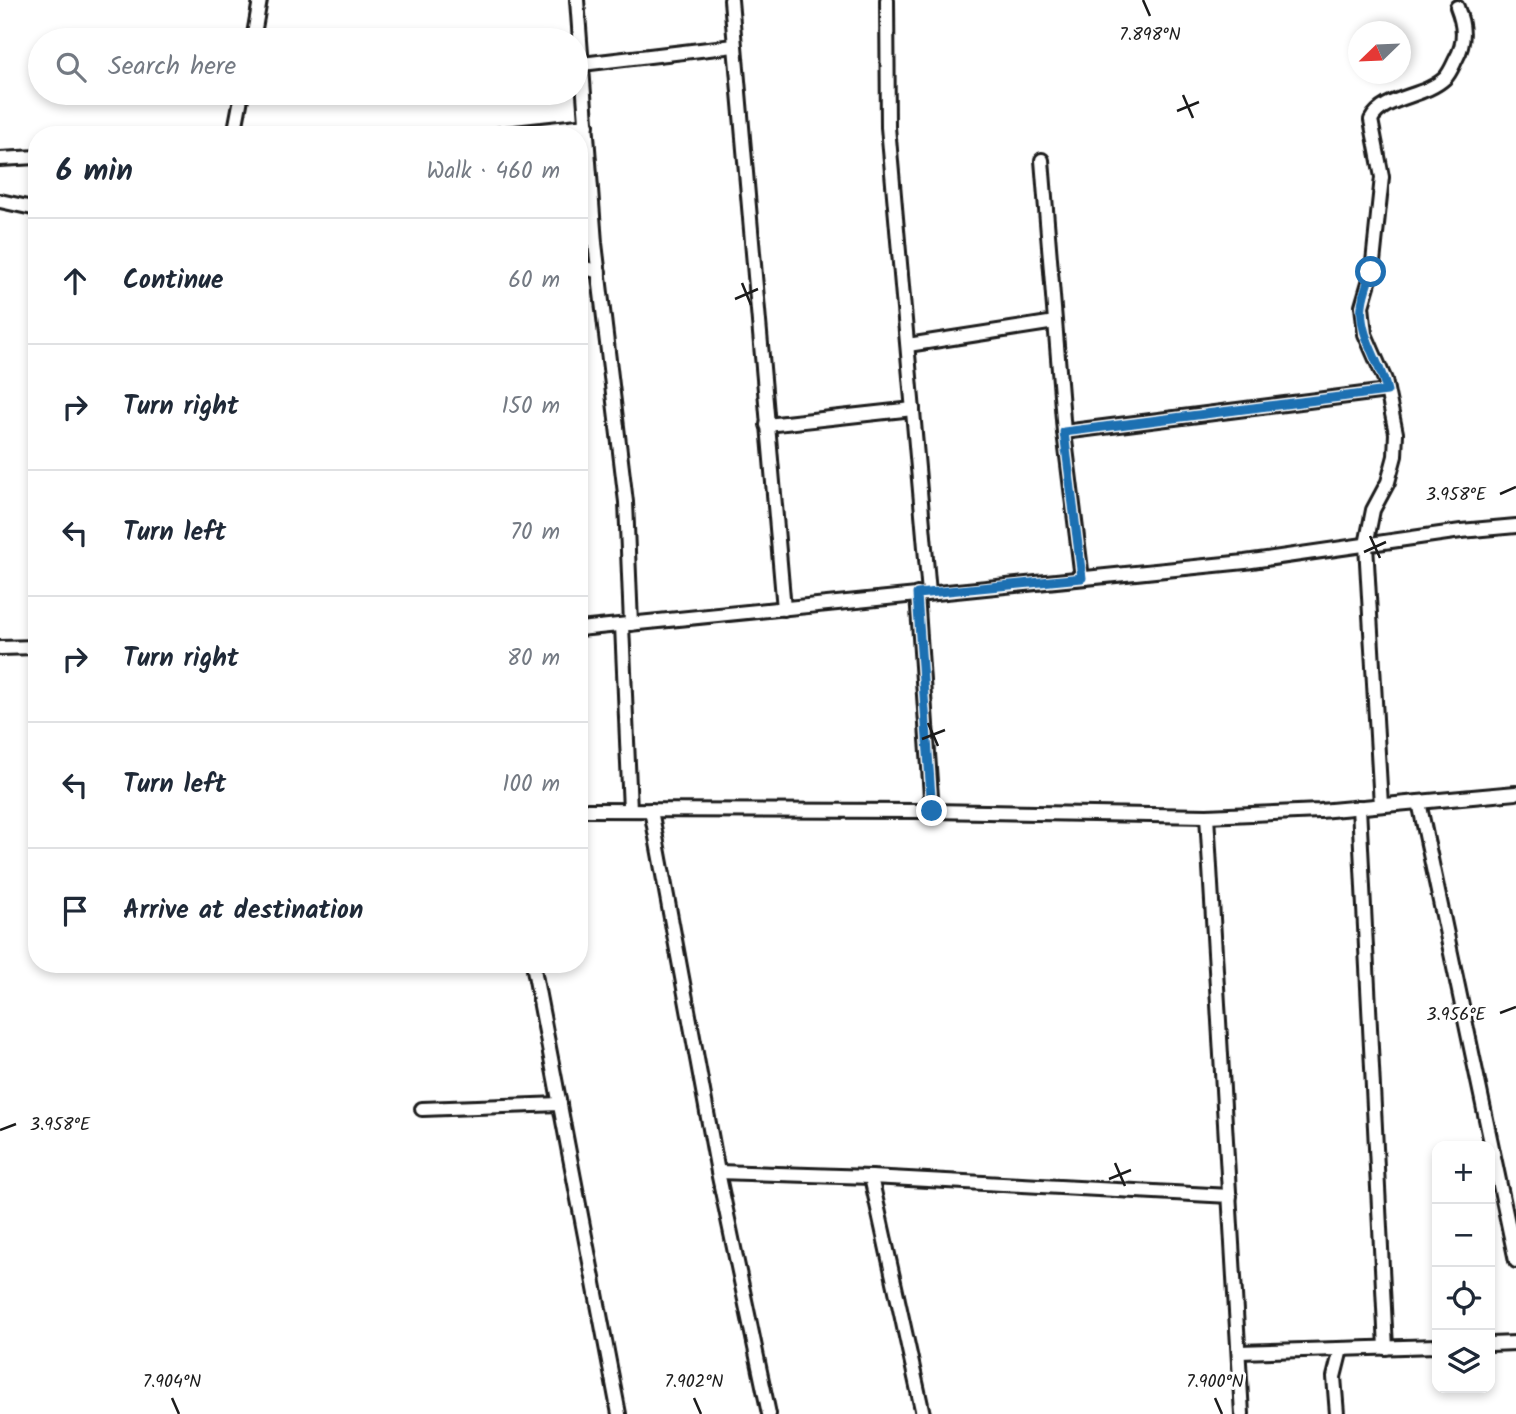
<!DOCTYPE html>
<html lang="en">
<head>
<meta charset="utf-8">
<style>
  :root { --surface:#fff; --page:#f2f2f3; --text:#1f2937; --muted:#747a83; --line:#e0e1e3 }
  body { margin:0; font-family:Kalam,sans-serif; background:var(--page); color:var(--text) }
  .controls { position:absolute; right:21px; bottom:21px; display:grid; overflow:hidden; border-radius:14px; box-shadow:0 4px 10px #0003 }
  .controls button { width:63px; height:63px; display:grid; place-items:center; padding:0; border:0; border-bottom:2px solid var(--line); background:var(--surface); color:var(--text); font:35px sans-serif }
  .compass { position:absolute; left:1348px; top:21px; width:63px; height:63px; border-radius:50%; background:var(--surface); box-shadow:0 4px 10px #0003; rotate:247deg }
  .stop { position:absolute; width:21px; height:21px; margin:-16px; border:5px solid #1f6fb2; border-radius:50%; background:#fff }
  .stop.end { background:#1f6fb2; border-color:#fff; box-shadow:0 2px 7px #0008 }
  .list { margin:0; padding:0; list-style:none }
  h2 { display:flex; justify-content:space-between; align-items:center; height:91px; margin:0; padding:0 28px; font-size:30px }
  h2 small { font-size:23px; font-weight:400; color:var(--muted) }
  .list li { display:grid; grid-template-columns:46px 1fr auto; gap:21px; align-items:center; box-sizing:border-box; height:126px; padding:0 28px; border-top:2px solid var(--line) }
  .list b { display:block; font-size:26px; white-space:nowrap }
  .list em { font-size:23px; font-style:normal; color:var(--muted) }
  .icon { flex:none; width:38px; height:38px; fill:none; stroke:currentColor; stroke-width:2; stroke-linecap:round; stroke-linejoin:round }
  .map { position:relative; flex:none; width:1516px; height:1414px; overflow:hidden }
  .search { position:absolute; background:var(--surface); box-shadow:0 4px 10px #0003; left:28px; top:28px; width:560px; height:77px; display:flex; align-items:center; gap:18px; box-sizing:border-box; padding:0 24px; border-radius:38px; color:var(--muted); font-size:26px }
  .panel { position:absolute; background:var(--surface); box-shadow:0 4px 10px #0003; left:28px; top:126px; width:560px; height:847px; border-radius:28px }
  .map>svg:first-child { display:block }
</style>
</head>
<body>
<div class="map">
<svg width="1516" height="1414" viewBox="0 0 1516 1414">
  <rect width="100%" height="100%" fill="#fff"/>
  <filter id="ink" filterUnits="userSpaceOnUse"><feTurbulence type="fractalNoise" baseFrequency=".0143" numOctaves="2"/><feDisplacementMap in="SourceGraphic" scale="14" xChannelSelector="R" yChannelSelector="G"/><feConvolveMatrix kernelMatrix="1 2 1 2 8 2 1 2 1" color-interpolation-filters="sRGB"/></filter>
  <g filter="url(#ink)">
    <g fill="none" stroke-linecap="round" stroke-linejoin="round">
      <defs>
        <g id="minor">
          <path d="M577,0L595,243L626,502L631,624"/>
          <path d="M731,0L784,609"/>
          <path d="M887,0L888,127L929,593"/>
          <path d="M253,40L260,0"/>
          <path d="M582,64L734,46"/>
          <path d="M234,135L242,93"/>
          <path d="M496,135L587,125"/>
          <path d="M0,159L37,157"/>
          <path d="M1042,160L1064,432L1082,578"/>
          <path d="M0,201L37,209"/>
          <path d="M579,266L599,272"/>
          <path d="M908,345L1055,322"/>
          <path d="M767,425L913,409"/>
          <path d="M1064,432L1387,391"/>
          <path d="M917,594L932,811"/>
          <path d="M622,625L630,810"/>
          <path d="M579,629L1245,562L1461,531L1516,526"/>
          <path d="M0,648L37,647"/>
          <path d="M1419,802L1516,1261"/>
          <path d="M1381,805L1366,545L1373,510L1388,482L1395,456L1396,433L1385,380L1365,334L1362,306L1372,272L1382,177L1371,120C1383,96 1424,98 1445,78C1450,73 1453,65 1456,59C1466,41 1464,25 1457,7"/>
          <path d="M1359,807L1386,1348"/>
          <path d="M579,810L932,811L1207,816L1320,811L1516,793"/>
          <path d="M651,810L718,1172L769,1414"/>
          <path d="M1207,816L1242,1414"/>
          <path d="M533,964L619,1414"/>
          <path d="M422,1109L560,1104"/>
          <path d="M718,1172L871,1177L1230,1196"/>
          <path d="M871,1177L923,1414"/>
          <path d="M1490,1344L1516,1343"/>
          <path d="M1239,1352L1437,1346"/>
          <path d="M1337,1414L1334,1377L1341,1349"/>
        </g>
      </defs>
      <use href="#minor" stroke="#1c1c1c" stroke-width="18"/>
      <use href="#minor" stroke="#fff" stroke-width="12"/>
    </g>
  </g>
  <g fill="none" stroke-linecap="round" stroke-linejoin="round" filter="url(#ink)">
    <path stroke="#1f6fb2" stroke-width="9" d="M932,811L917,594L1082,578L1064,432L1387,391C1381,363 1358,335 1362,305C1363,294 1368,282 1371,272"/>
  </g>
  <path fill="none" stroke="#1c1c1c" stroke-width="2.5" d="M1143,0L1150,16M1183,95L1193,118M1177,111L1199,102M742,283L751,305M735,299L758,289M1500,494L1516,487M1370,536L1380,558M1364,552L1386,542M928,723L938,746M922,739L945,730M1500,1013L1516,1007M0,1130L16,1124M1115,1163L1125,1186M1109,1179L1131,1170M172,1398L179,1414M694,1398L701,1414M1215,1398L1222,1414"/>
  <g font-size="18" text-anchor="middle" fill="#1c1c1c" stroke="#fff" stroke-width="6" stroke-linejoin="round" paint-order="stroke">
    <text x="1150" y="40">7.898°N</text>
    <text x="1456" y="500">3.958°E</text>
    <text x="1456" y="1020">3.956°E</text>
    <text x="60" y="1130">3.958°E</text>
    <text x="172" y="1387">7.904°N</text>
    <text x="694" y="1387">7.902°N</text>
    <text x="1215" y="1387">7.900°N</text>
  </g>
</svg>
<div class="controls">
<button>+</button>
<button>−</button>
<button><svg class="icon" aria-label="locate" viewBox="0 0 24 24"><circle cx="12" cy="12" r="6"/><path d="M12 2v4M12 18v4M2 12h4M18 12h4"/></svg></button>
<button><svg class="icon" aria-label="layers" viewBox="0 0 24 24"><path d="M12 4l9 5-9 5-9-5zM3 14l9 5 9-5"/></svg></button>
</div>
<svg class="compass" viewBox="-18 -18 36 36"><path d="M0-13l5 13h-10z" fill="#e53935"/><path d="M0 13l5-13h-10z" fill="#747a83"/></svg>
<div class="stop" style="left:1371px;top:272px"></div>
<div class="stop end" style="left:932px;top:811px"></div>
<div class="search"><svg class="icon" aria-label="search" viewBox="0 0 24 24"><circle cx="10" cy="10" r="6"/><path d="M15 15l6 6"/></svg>Search here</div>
<section class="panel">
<h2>6 min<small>Walk · 460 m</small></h2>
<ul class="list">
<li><svg class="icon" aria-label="ahead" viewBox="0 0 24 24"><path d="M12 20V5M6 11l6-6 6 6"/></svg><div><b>Continue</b></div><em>60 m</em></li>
<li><svg class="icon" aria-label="right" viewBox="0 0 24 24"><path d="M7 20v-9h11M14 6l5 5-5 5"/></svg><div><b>Turn right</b></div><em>150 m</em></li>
<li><svg class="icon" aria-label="left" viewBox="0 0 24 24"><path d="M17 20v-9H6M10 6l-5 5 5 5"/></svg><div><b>Turn left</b></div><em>70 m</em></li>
<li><svg class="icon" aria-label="right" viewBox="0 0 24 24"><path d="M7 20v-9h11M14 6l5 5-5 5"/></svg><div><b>Turn right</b></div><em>80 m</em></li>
<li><svg class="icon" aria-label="left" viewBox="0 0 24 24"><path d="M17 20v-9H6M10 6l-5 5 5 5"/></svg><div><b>Turn left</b></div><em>100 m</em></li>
<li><svg class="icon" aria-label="arrive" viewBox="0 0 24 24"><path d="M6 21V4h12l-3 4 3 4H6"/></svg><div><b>Arrive at destination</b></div></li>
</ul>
</section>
</div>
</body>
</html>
